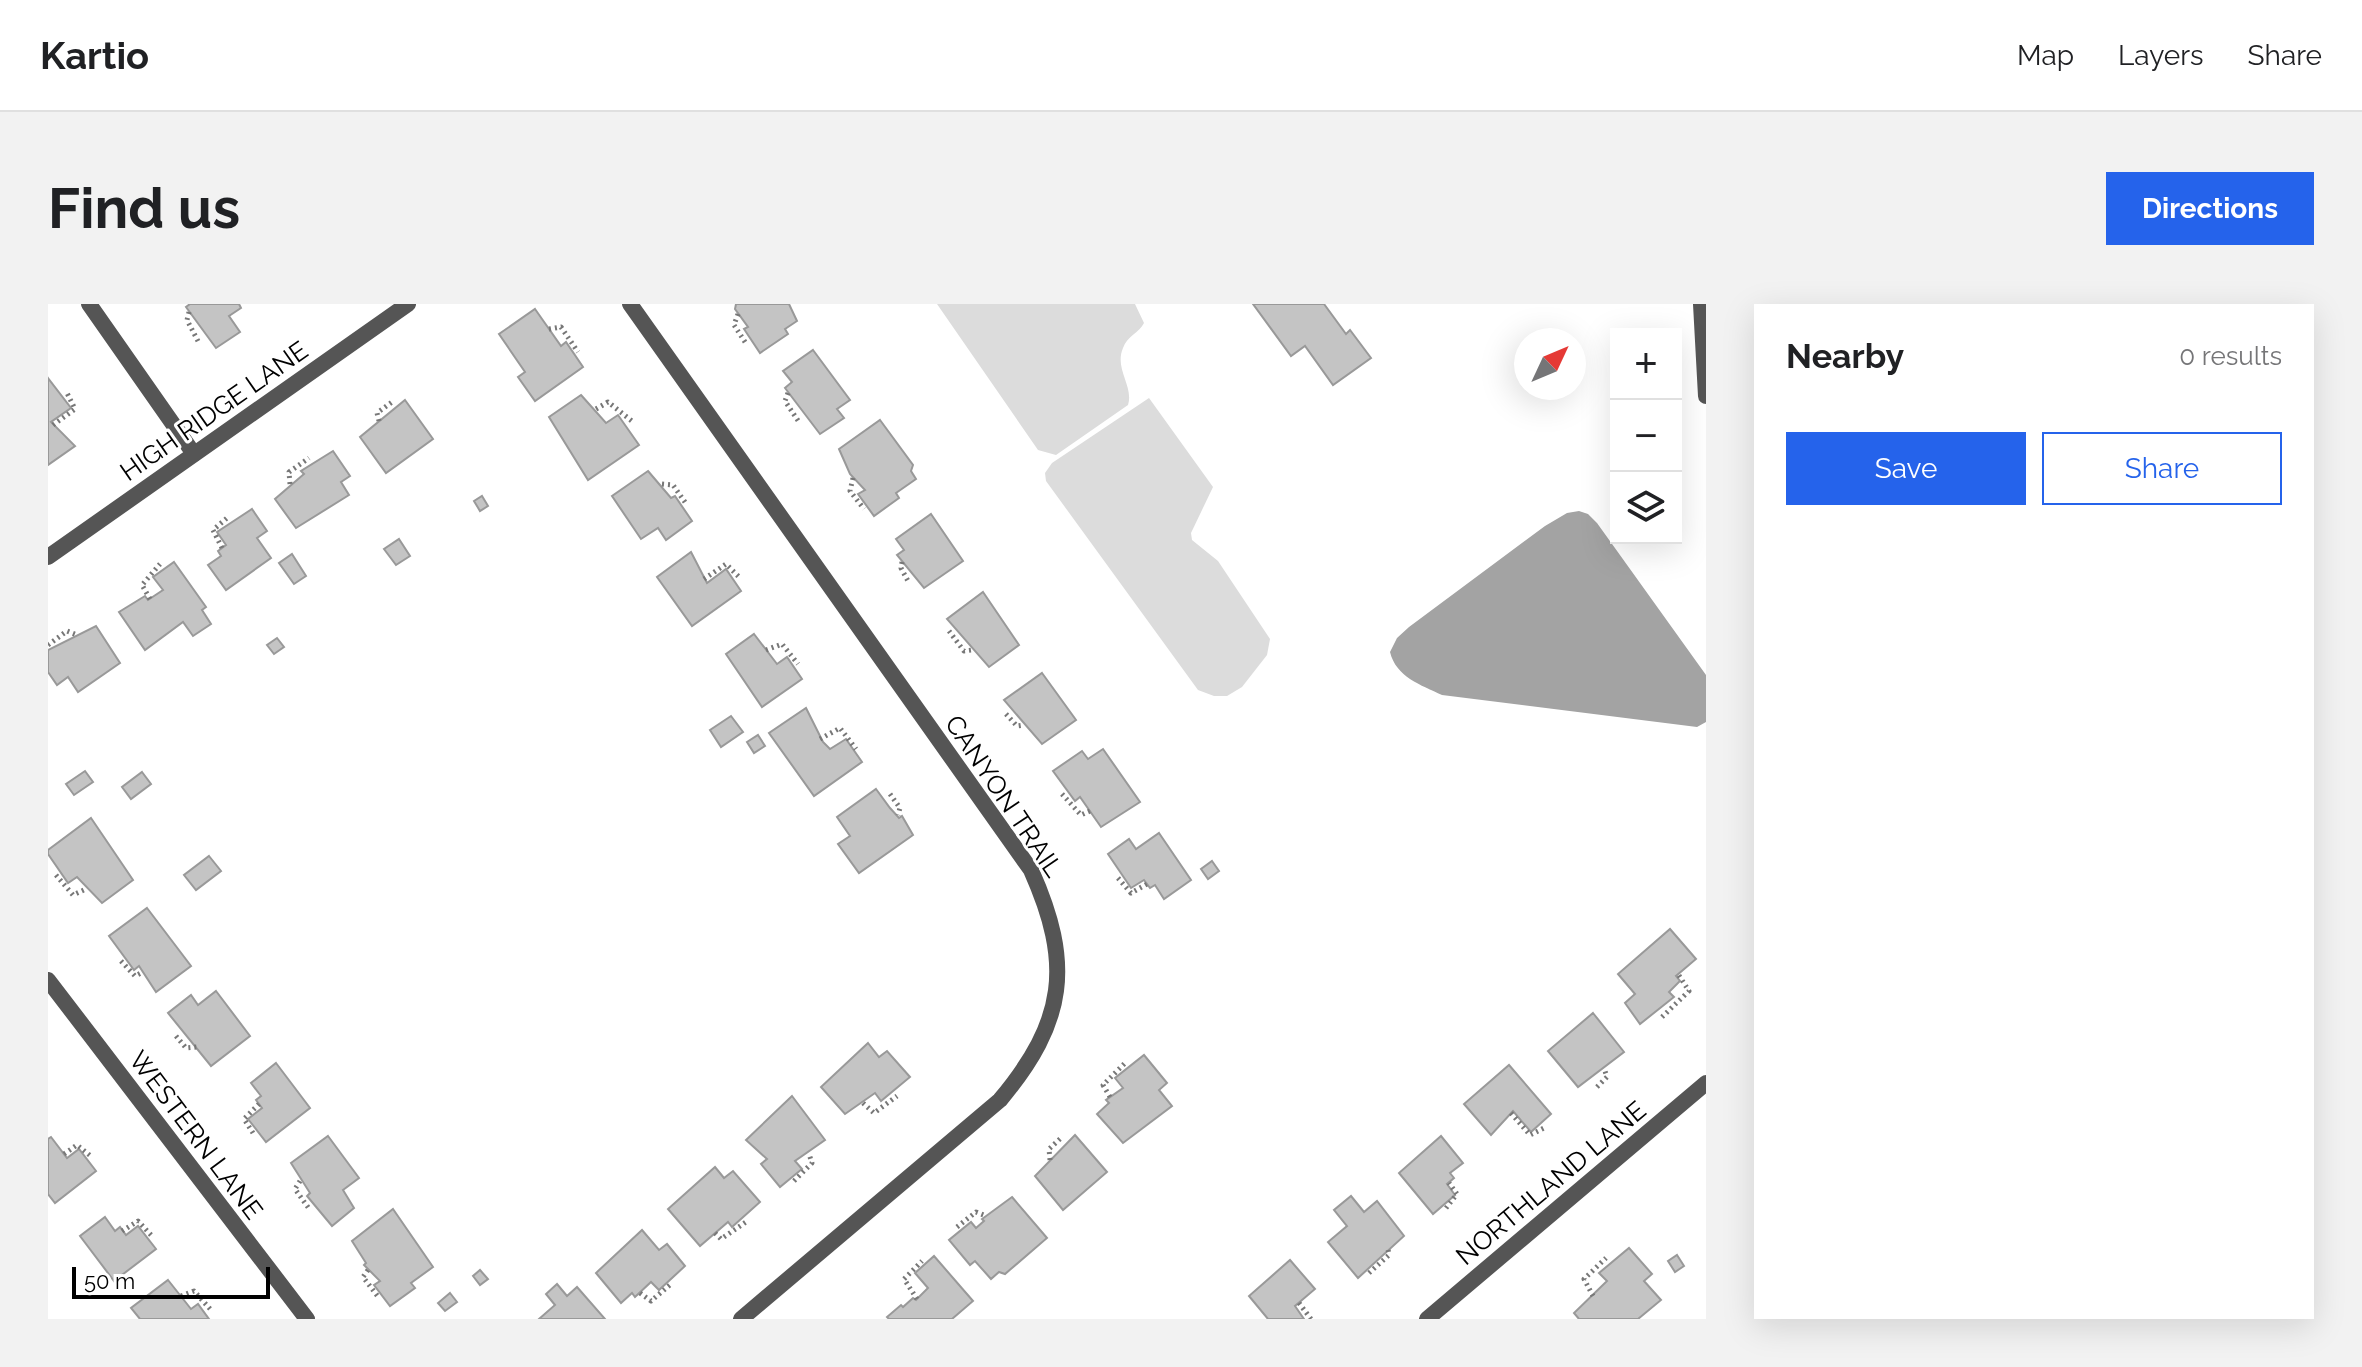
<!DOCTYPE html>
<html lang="en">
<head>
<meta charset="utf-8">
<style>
  :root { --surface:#fff; --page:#f2f2f2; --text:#202124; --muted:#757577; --line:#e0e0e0; --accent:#2563eb }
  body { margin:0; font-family:Raleway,sans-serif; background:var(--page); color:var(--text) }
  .controls { position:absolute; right:24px; top:24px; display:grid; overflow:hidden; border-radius:0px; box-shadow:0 8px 32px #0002 }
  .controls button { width:72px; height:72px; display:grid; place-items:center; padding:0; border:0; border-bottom:2px solid var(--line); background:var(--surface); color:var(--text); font:40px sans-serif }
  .compass { position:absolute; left:1466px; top:24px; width:72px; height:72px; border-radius:50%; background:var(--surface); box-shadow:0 8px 32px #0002; rotate:46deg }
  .scale { position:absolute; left:24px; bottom:20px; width:198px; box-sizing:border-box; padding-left:8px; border:4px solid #000; border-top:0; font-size:22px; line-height:28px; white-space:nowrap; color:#000; -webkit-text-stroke:6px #fff; paint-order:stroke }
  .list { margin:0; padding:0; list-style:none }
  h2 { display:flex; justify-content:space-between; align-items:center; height:104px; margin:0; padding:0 32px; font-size:34px }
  h2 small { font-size:26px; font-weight:400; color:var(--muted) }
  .actions { display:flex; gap:16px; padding:24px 32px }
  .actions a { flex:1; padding:18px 0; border:2px solid var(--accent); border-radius:0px; text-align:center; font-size:28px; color:var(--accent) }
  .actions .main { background:var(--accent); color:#fff }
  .icon { flex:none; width:44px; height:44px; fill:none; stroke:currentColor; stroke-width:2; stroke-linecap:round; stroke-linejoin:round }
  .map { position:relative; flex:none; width:1658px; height:1015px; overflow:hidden; border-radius:0px }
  header { display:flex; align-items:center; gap:48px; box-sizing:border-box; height:112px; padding:0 40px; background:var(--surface); border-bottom:2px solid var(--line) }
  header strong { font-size:38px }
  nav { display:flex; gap:44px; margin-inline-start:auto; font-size:28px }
  .intro { display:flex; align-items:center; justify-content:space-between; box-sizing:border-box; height:192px; padding:0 48px }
  h1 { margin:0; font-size:56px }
  .button { padding:20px 36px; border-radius:0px; background:var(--accent); color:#fff; font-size:28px; font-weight:700 }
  main { display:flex; gap:48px; padding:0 48px }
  aside { flex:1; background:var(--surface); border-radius:0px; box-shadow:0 8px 32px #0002 }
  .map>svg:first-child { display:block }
</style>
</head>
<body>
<header>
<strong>Kartio</strong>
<nav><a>Map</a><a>Layers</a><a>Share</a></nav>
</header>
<div class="intro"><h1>Find us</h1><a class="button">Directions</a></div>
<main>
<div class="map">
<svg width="1658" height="1015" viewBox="0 0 1658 1015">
  <rect width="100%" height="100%" fill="#fff"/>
  <g fill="#dcdcdc">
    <path d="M889,0H1087L1096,19C1091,29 1079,32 1075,44C1066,65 1086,82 1080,101L1008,151L990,146Z"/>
    <path d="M1101,94L1165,183L1143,229L1144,236L1170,257L1222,335L1219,351L1194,383L1179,392H1166L1150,386L998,177L997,169L1004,159Z"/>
  </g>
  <path fill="#a3a3a3" d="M1531,207L1540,210L1549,219L1658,371V418L1649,423L1394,391C1373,381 1348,373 1342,348L1349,334L1361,323L1497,222L1519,209Z"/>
  <g fill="#c4c4c4" stroke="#999" stroke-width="2">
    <path d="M142,0H191L193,4L181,12L192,28L168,44L138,3Z"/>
    <path d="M688,0H741L749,17L737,25L740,30L712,49L696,25L700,23L687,5Z"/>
    <path d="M1205,0H1276L1298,30L1302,26L1323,54L1285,81L1257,42L1243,52Z"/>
    <path d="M487,5L513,42L518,38L535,63L487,97L470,73L477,68L451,30Z"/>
    <path d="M765,46L802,96L789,105L796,114L772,130L737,84L744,78L735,67Z"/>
    <path d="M0,74L23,104L3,118L27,142L0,161Z"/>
    <path d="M533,91L558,119L570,111L591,141L540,176L501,113Z"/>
    <path d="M357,96L385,135L338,169L312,133Z"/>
    <path d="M832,116L865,161L863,167L868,175L848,189L851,194L826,212L810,190L817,186L802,170L791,145Z"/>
    <path d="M285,147L302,172L293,178L301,191L248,224L227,195L256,170L253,167Z"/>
    <path d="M600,167L623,194L627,192L644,217L618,236L610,224L593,235L564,192Z"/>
    <path d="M434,192L440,202L432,207L426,197Z"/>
    <path d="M204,205L219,227L209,234L223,254L178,286L160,261L173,252L170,247L178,241L169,228Z"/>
    <path d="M883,210L915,257L876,284L849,251L856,246L848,235Z"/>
    <path d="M351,235L362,252L348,261L336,245Z"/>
    <path d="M643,248L659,279L678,265L693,287L644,322L609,273Z"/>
    <path d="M244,250L258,272L246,280L231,259Z"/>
    <path d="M126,258L158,303L154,306L163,320L145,332L135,318L97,346L71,308L97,292L100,296L115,286L105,273Z"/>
    <path d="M935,288L971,341L941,363L899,315Z"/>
    <path d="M48,322L72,359L30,388L20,373L9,381L0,368V346Z"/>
    <path d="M706,330L729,360L739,353L754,375L714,403L678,350Z"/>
    <path d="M229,334L236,343L226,350L219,341Z"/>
    <path d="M994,369L1028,416L994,440L956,396Z"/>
    <path d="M758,404L775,438L782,445L798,435L814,458L766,492L721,429Z"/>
    <path d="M683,412L695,428L673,443L662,426Z"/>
    <path d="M710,431L717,442L706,449L699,438Z"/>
    <path d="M1055,445L1092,498L1053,523L1032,493L1027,497L1005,467L1034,447L1040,455Z"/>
    <path d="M37,467L45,478L26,491L18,480Z"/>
    <path d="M94,468L103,480L83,495L74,483Z"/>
    <path d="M828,485L842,504L851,514L854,512L865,531L811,569L790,540L802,532L789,513Z"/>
    <path d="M43,514L85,576L54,599L29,573L20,579L0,550V546Z"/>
    <path d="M1111,529L1143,576L1116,595L1107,581L1102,584L1096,576L1083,584L1060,550L1081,535L1088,545Z"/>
    <path d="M161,552L173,567L148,586L136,571Z"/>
    <path d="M1164,557L1171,567L1160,575L1153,565Z"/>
    <path d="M99,604L143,662L108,688L91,662L86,666L61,632Z"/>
    <path d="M1622,625L1648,655L1628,672L1632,677L1621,688L1626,693L1592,720L1577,699L1587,690L1570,670Z"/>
    <path d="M168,687L202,732L163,762L120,709L143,691L150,701Z"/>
    <path d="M1545,709L1576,748L1530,783L1500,747Z"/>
    <path d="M820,739L831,753L839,747L862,773L833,797L827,789L797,810L773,783Z"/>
    <path d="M1096,751L1119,779L1111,786L1124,802L1075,839L1049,810L1061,799L1058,796L1075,784L1067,774Z"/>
    <path d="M228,759L262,804L218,838L200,815L214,804L208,796L213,792L203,779Z"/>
    <path d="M1461,761L1503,810L1483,828L1465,807L1443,831L1416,800Z"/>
    <path d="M744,792L777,836L747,857L754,865L732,883L713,860L719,855L698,836Z"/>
    <path d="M1027,831L1059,868L1015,906L987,872Z"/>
    <path d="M280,832L311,874L295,886L306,904L284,922L259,892L262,889L243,859Z"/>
    <path d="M1393,832L1415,859L1402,869L1406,874L1399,880L1407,891L1385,910L1351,869Z"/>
    <path d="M3,833L19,854L31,845L48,867L7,899L0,890V835Z"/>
    <path d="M667,863L676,874L685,867L712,898L684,923L680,918L652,942L620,905Z"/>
    <path d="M1303,892L1316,908L1329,897L1356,932L1310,974L1280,938L1299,922L1286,906Z"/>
    <path d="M964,893L999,934L957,970L951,968L943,975L927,957L922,961L901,936L923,918L928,924L936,917L934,915Z"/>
    <path d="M345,905L385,963L363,979L367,984L342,1002L326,981L332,977L316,961L318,959L304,937Z"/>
    <path d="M57,913L67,927L72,923L78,931L90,922L108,945L66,977L32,932Z"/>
    <path d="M594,926L611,946L619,940L637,962L611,986L603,978L587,993L584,989L573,999L548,969Z"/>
    <path d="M1581,944L1604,970L1596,977L1613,996L1590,1015H1531L1526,1009L1559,977L1551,969Z"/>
    <path d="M1629,951L1636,962L1627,968L1620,957Z"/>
    <path d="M886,952L925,997L904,1015H841L839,1013L853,1001L855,1003L865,994L868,996L880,984L867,969Z"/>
    <path d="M1242,956L1267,985L1247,1002L1256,1015H1220L1201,992Z"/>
    <path d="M432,966L440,975L432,981L425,972Z"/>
    <path d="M120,976L143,1005L150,1000L161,1015H92L83,1004Z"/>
    <path d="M509,980L519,992L529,983L557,1015H491L507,1001L498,990Z"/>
    <path d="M402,989L409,998L397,1007L390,999Z"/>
  </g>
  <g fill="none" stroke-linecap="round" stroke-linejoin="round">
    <g stroke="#777" stroke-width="5" stroke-dasharray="2 4" stroke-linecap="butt">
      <path d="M141,8L139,16L151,39"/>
      <path d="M690,10L686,21L699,41"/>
      <path d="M501,25L513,23L530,48"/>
      <path d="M740,89L737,97L751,118"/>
      <path d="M548,105L560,98L585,118"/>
      <path d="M331,117L329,109L344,98"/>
      <path d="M5,121L27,105L19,89"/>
      <path d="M805,174L802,187L816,205"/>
      <path d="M242,180L241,168L261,154"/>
      <path d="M614,180L625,181L639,201"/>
      <path d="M174,244L165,226L179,214"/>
      <path d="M854,258L853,264L861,279"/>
      <path d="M656,275L678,260L691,273"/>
      <path d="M102,295L94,281L112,260"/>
      <path d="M901,327L916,347L924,346"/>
      <path d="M0,341L19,327L29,331"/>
      <path d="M718,346L734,340L750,360"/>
      <path d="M958,410L969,422L976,421"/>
      <path d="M772,435L792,424L808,445"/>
      <path d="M842,490L852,504L850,511"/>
      <path d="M1014,490L1033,511L1042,507"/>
      <path d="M8,571L25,591L38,585"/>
      <path d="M1070,574L1083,589L1099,580"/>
      <path d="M73,657L87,672L95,668"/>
      <path d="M1614,713L1641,687L1630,670"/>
      <path d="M128,732L138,744L149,743"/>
      <path d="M1549,783L1559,773L1556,764"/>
      <path d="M1062,793L1055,781L1077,759"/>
      <path d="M815,799L826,809L849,792"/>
      <path d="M1463,809L1482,831L1496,824"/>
      <path d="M205,829L196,815L211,800"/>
      <path d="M16,850L29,841L44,853"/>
      <path d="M1002,856L1001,845L1013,834"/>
      <path d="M252,877L247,885L262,906"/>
      <path d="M746,877L764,859L761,850"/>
      <path d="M1398,904L1409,890L1401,879"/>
      <path d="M909,923L928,908L938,912"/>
      <path d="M74,927L90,917L103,931"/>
      <path d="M667,929L673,935L698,918"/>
      <path d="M320,966L315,973L331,994"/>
      <path d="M1321,969L1341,951L1340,945"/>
      <path d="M592,989L603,997L623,980"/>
      <path d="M133,992L146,987L163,1006"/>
      <path d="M1545,992L1536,975L1558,954"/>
      <path d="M869,995L856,975L874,957"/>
      <path d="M1251,999L1263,1015"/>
    </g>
    <g stroke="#555" stroke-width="16">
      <path d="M41,0L146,150"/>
      <path d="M582,0L983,566C1025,660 1018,717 952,796L693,1015"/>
      <path d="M1653,0L1658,92"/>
      <path d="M0,253L360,0"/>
      <path d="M0,676L259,1015"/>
      <path d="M1379,1015L1658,779"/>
    </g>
  </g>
  <g text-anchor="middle" stroke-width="6" stroke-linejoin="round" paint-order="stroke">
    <g font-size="26" fill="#000" stroke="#fff">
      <text transform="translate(166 107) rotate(-35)" y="9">HIGH RIDGE LANE</text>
      <text transform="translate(956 492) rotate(56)" y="9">CANYON TRAIL</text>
      <text transform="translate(148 831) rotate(53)" y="9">WESTERN LANE</text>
      <text transform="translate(1503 879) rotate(-40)" y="9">NORTHLAND LANE</text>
    </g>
  </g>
</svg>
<div class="controls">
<button>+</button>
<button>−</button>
<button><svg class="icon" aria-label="layers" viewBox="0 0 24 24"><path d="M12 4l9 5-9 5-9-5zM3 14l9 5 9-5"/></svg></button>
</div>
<svg class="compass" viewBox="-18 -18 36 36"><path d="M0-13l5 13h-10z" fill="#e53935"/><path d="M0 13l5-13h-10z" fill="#757577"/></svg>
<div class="scale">50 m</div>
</div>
<aside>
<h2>Nearby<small>0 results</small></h2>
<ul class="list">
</ul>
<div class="actions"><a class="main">Save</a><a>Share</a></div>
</aside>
</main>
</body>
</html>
